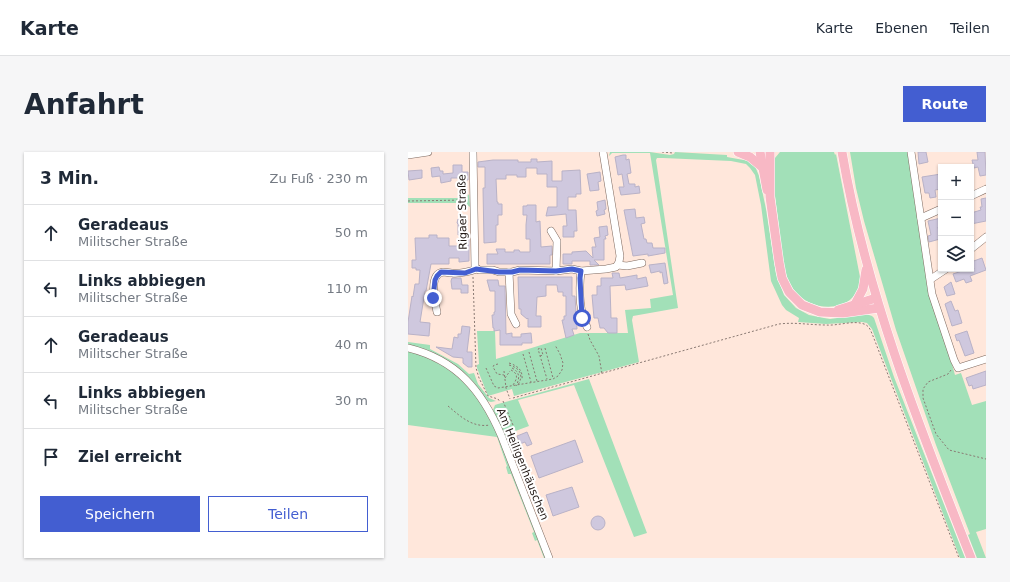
<!DOCTYPE html>
<html lang="de">
<head>
<meta charset="utf-8">
<style>
  :root { --surface:#fff; --page:#f6f6f7; --text:#1f2937; --muted:#747a83; --line:#e0e1e3; --accent:#435ed1 }
  body { margin:0; font-family:"DejaVu Sans",sans-serif; background:var(--page); color:var(--text) }
  .controls { position:absolute; right:12px; top:12px; display:grid; overflow:hidden; border-radius:0px; box-shadow:0 1px 3px #0004 }
  .controls button { width:36px; height:36px; display:grid; place-items:center; padding:0; border:0; border-bottom:1px solid var(--line); background:var(--surface); color:var(--text); font:20px sans-serif }
  .stop { position:absolute; width:12px; height:12px; margin:-9px; border:3px solid #435ed1; border-radius:50%; background:#fff }
  .stop.end { background:#435ed1; border-color:#fff; box-shadow:0 1px 4px #0008 }
  .list { margin:0; padding:0; list-style:none }
  h2 { display:flex; justify-content:space-between; align-items:center; height:52px; margin:0; padding:0 16px; font-size:17px }
  h2 small { font-size:13px; font-weight:400; color:var(--muted) }
  .list li { display:grid; grid-template-columns:26px 1fr auto; gap:12px; align-items:center; box-sizing:border-box; height:56px; padding:0 16px; border-top:1px solid var(--line) }
  .list b { display:block; font-size:15px; white-space:nowrap }
  .list p { margin:0; font-size:13px; white-space:nowrap; color:var(--muted) }
  .list em { font-size:13px; font-style:normal; color:var(--muted) }
  .actions { display:flex; gap:8px; padding:12px 16px }
  .actions a { flex:1; padding:9px 0; border:1px solid var(--accent); border-radius:0px; text-align:center; font-size:14px; color:var(--accent) }
  .actions .main { background:var(--accent); color:#fff }
  .icon { flex:none; width:22px; height:22px; fill:none; stroke:currentColor; stroke-width:2; stroke-linecap:round; stroke-linejoin:round }
  .map { position:relative; flex:none; width:578px; height:406px; overflow:hidden; border-radius:0px }
  header { display:flex; align-items:center; gap:24px; box-sizing:border-box; height:56px; padding:0 20px; background:var(--surface); border-bottom:1px solid var(--line) }
  header strong { font-size:19px }
  nav { display:flex; gap:22px; margin-inline-start:auto; font-size:14px }
  .intro { display:flex; align-items:center; justify-content:space-between; box-sizing:border-box; height:96px; padding:0 24px }
  h1 { margin:0; font-size:28px }
  .button { padding:10px 18px; border-radius:0px; background:var(--accent); color:#fff; font-size:14px; font-weight:700 }
  main { display:flex; gap:24px; padding:0 24px }
  aside { flex:1; background:var(--surface); border-radius:0px; box-shadow:0 1px 3px #0004 }
  .map>svg:first-child { display:block }
</style>
</head>
<body>
<header>
<strong>Karte</strong>
<nav><a>Karte</a><a>Ebenen</a><a>Teilen</a></nav>
</header>
<div class="intro"><h1>Anfahrt</h1><a class="button">Route</a></div>
<main>
<aside>
<h2>3 Min.<small>Zu Fuß · 230 m</small></h2>
<ul class="list">
<li><svg class="icon" aria-label="ahead" viewBox="0 0 24 24"><path d="M12 20V5M6 11l6-6 6 6"/></svg><div><b>Geradeaus</b><p>Militscher Straße</p></div><em>50 m</em></li>
<li><svg class="icon" aria-label="left" viewBox="0 0 24 24"><path d="M17 20v-9H6M10 6l-5 5 5 5"/></svg><div><b>Links abbiegen</b><p>Militscher Straße</p></div><em>110 m</em></li>
<li><svg class="icon" aria-label="ahead" viewBox="0 0 24 24"><path d="M12 20V5M6 11l6-6 6 6"/></svg><div><b>Geradeaus</b><p>Militscher Straße</p></div><em>40 m</em></li>
<li><svg class="icon" aria-label="left" viewBox="0 0 24 24"><path d="M17 20v-9H6M10 6l-5 5 5 5"/></svg><div><b>Links abbiegen</b><p>Militscher Straße</p></div><em>30 m</em></li>
<li><svg class="icon" aria-label="arrive" viewBox="0 0 24 24"><path d="M6 21V4h12l-3 4 3 4H6"/></svg><div><b>Ziel erreicht</b></div></li>
</ul>
<div class="actions"><a class="main">Speichern</a><a>Teilen</a></div>
</aside>
<div class="map">
<svg width="578" height="406" viewBox="0 0 578 406">
  <rect width="100%" height="100%" fill="#ffe7db"/>
  <g fill="#a2e0b8">
    <path d="M202,0H242L262,3L266,2L267,0L319,3V5L341,9L347,14L351,24L358,57L368,122L376,143L388,156L401,163L416,166L422,167L458,162L464,164L466,166L486,225L557,406H552L464,177L459,171L454,170L418,172L390,170L391,166L378,158L374,153L363,129L353,53L347,23L342,16L338,12L323,9L255,6H249L248,8L270,156L225,164L224,168L231,210L106,244L104,237L80,244L69,216V213L71,212L69,179H87L88,207L172,181H220L217,158L243,156L242,147L265,143L242,1H204L201,4Z"/>
    <path d="M372,0H426L427,3L428,2L452,125C452,161 404,163 386,138C383,134 381,129 379,125C374,109 373,92 371,76C369,55 363,27 367,6Z"/>
    <path d="M442,0H501L522,132L547,223L553,221L564,253L578,249V377L568,380L578,406H569L560,383L562,382L528,293L488,178L456,69L448,36Z"/>
    <path d="M61,42L62,55L57,51H0V46H58Z"/>
    <path d="M0,190L22,193V197L50,212L61,222L66,221L70,232L81,246L88,249L83,250L79,249L66,231L43,211L0,193Z"/>
    <path d="M0,199C21,205 40,215 56,229C81,252 92,290 104,320C115,349 127,377 138,406H136L129,388L127,389L124,381L126,380L103,322H100L98,315L99,314L89,285L0,273Z"/>
    <path d="M181,227L239,381L226,385L166,233L110,248L121,274L99,282L105,296L101,295L85,258L87,253L90,252Z"/>
  </g>
  <g fill="#cfc8de" stroke="#b9b2c7">
    <path d="M510,0H518L520,10L511,12Z"/>
    <path d="M569,0H577L578,23L572,24L570,15L566,16L564,8H570Z"/>
    <path d="M215,3H218V8L221,7L223,21L219,22L221,32H227V35L231,34L232,41L213,43L211,35H216L214,22L210,23L207,5Z"/>
    <path d="M123,7H129V10L144,9V29H154V19L172,18L173,42H168V45H160V58H168L169,79H166V85H155V74H159L158,62L138,64L140,55H149V35H139V22H129V16H118V25H109V23H98V27H88L89,50H90V52H94V63H90V73H88V90L76,91L75,36H77V15H70V10L85,8H110V10H123Z"/>
    <path d="M45,13H54V20H60V28H54V26H43V29L33,31L32,24L24,25L23,16L31,15L32,19H35V22L45,21Z"/>
    <path d="M14,18V26L1,28L0,19Z"/>
    <path d="M192,20L193,29L190,30L191,38L182,39L179,22Z"/>
    <path d="M533,22V37L527,38L528,45L522,46L521,41H517L514,25Z"/>
    <path d="M578,46V69L563,72V61L573,58L572,55H574L573,47Z"/>
    <path d="M197,48L198,57L196,58L197,62L189,64L188,59L190,58L189,50Z"/>
    <path d="M119,53H128V70L132,69L133,95L144,94V103H142V112H79V102H90L88,97H97V100H106V98H111L112,100H122V87H118V73L119,63H115V54H119Z"/>
    <path d="M227,57L228,66L236,65L237,71L233,72L236,87H238L239,91H244L245,96H257V101L240,104V102L225,104L216,58Z"/>
    <path d="M533,66V74L530,75L532,87L521,90L520,84L523,83L520,69Z"/>
    <path d="M50,67H59V86H61V109L51,110V106H41V112H23L18,139H17L12,170L22,171L21,184L0,182V170L4,144L5,145L7,132H11L12,118H8V116H4V108H8L7,86H21V83H29V86H41V94H52V83H50V72L49,71Z"/>
    <path d="M199,74L200,83L197,84L198,87H196V108H186L191,113H182V109H164V112H155V102H164V100L178,99L185,106L184,95H188L186,86L192,85L191,75Z"/>
    <path d="M574,106L578,118L562,124L564,129L558,131L556,127L548,130L545,122L560,117H566L563,110Z"/>
    <path d="M257,111L260,131L256,132L254,120L252,121V119L243,121L241,113Z"/>
    <path d="M204,121H211L212,126L229,123V127L238,125L240,134L218,138L217,133L202,134L203,166H209V181H200L196,176H192L190,166H186L184,143H189V134H193V126H205Z"/>
    <path d="M110,125H164V144H167L169,177H164L166,183L158,186L154,168H156V164H158V144H155V140H150L149,133H138V144L129,145L128,164H133V175H120V166L119,167L113,162V157H111Z"/>
    <path d="M44,126H53L54,133H60V141H53V137H44L43,129Z"/>
    <path d="M79,128H90L91,134H97L98,182L104,181V185H113V182L123,181L124,191H114V193H92V178L86,179V176H85L84,163H86V160H87V139H82Z"/>
    <path d="M543,130L547,142L539,144L536,135Z"/>
    <path d="M543,149L547,159L550,158L554,171L544,174L537,152Z"/>
    <path d="M54,174L62,175L59,200H64V215H60L55,211V206L45,205L28,195L44,197L46,185L50,186V182H53Z"/>
    <path d="M559,179L566,201L557,204L551,188L549,189L547,183Z"/>
    <path d="M578,219V233L565,237L564,233L561,234L558,226Z"/>
    <path d="M119,280L124,292L119,294L117,290L112,292L109,284Z"/>
    <path d="M167,288L175,310L131,326L123,304Z"/>
    <path d="M164,335L171,355L145,364L138,343Z"/>
    <circle cx="190" cy="371" r="7"/>
  </g>
  <g fill="none" stroke-linecap="round" stroke-linejoin="round">
    <defs>
      <g id="minor">
        <path d="M65,0L67,115L71,118H85L91,120H104L112,118L148,119L164,117L173,119L198,117L208,115L211,110L212,104L195,0"/>
        <path d="M503,0L524,142L546,208L550,216L578,207"/>
        <path d="M0,3L20,0"/>
        <path d="M563,44L578,37"/>
        <path d="M513,66L533,57"/>
        <path d="M143,79L149,89L148,119"/>
        <path d="M563,97L578,85"/>
        <path d="M210,113L219,114L234,111"/>
        <path d="M173,119C171,137 171,159 179,175"/>
        <path d="M101,120L103,162L108,172"/>
        <path d="M523,127L538,117"/>
        <path d="M29,160C27,151 20,122 35,120C38,120 41,121 44,121C53,122 60,120 69,117"/>
        <path d="M0,196C49,208 74,239 93,283L141,406"/>
      </g>
      <g id="major">
        <path d="M330,0L342,5L354,15"/>
        <path d="M352,0L359,38"/>
        <path d="M362,0V45L371,110L374,126L381,140L394,153L412,160L435,161L471,156"/>
        <path d="M434,0C458,141 511,274 563,406"/>
        <path d="M447,152L455,137L458,118"/>
        <path d="M430,158L468,146"/>
      </g>
    </defs>
    <use href="#minor" stroke="#7f6a60" stroke-width="8"/>
    <use href="#major" stroke="#fff" stroke-width="10"/>
    <g stroke="#897972" stroke-width="1" stroke-dasharray="2 2" stroke-linecap="butt">
      <path d="M254,0L265,1V0"/>
      <path d="M0,49L59,48"/>
      <path d="M65,125L68,216L71,226L80,244L90,247L92,250"/>
      <path d="M180,182L182,188L191,204L194,222"/>
      <path d="M137,196L145,226"/>
      <path d="M121,200L129,229"/>
      <path d="M115,202L123,230"/>
      <path d="M132,204L135,203L133,196L130,197L139,227"/>
      <path d="M101,211C110,214 115,218 114,228"/>
      <path d="M90,212L86,213L85,215L89,222L96,223"/>
      <path d="M101,213C112,216 116,223 110,233"/>
      <path d="M78,216L86,234L90,236L145,227L150,224L154,218L155,211L152,202L147,193"/>
      <path d="M104,216C112,220 112,226 108,234"/>
      <path d="M103,218C111,222 109,227 105,233"/>
      <path d="M543,218L540,222L520,230L515,237V246L528,282L541,298L578,307"/>
      <path d="M96,219L98,236L102,247"/>
      <path d="M97,226L102,219"/>
      <path d="M105,246L371,172C387,170 402,173 418,173C430,174 445,168 456,172C462,174 463,180 465,184L551,406"/>
      <path d="M95,249L105,273"/>
      <path d="M40,254C52,264 64,276 82,273"/>
    </g>
    <use href="#minor" stroke="#fff" stroke-width="7"/>
    <use href="#major" stroke="#f8b8c5" stroke-width="9"/>
  </g>
  <g fill="none" stroke-linecap="round" stroke-linejoin="round">
    <path stroke="#435ed1" stroke-width="5" d="M25,146L27,128L29,124L33,120L57,121L68,117L91,120H104L112,118L148,119L164,117L173,119L172,126L174,166"/>
  </g>
  <g text-anchor="middle" stroke-width="4" stroke-linejoin="round" paint-order="stroke">
    <g font-size="11" fill="#221915" stroke="#fff">
      <text transform="translate(54 60) rotate(-91)" y="4">Rigaer Straße</text>
      <text transform="translate(115 312) rotate(68)" y="4">Am Heiligenhäuschen</text>
    </g>
  </g>
</svg>
<div class="controls">
<button>+</button>
<button>−</button>
<button><svg class="icon" aria-label="layers" viewBox="0 0 24 24"><path d="M12 4l9 5-9 5-9-5zM3 14l9 5 9-5"/></svg></button>
</div>
<div class="stop" style="left:174px;top:166px"></div>
<div class="stop end" style="left:25px;top:146px"></div>
</div>
</main>
</body>
</html>
